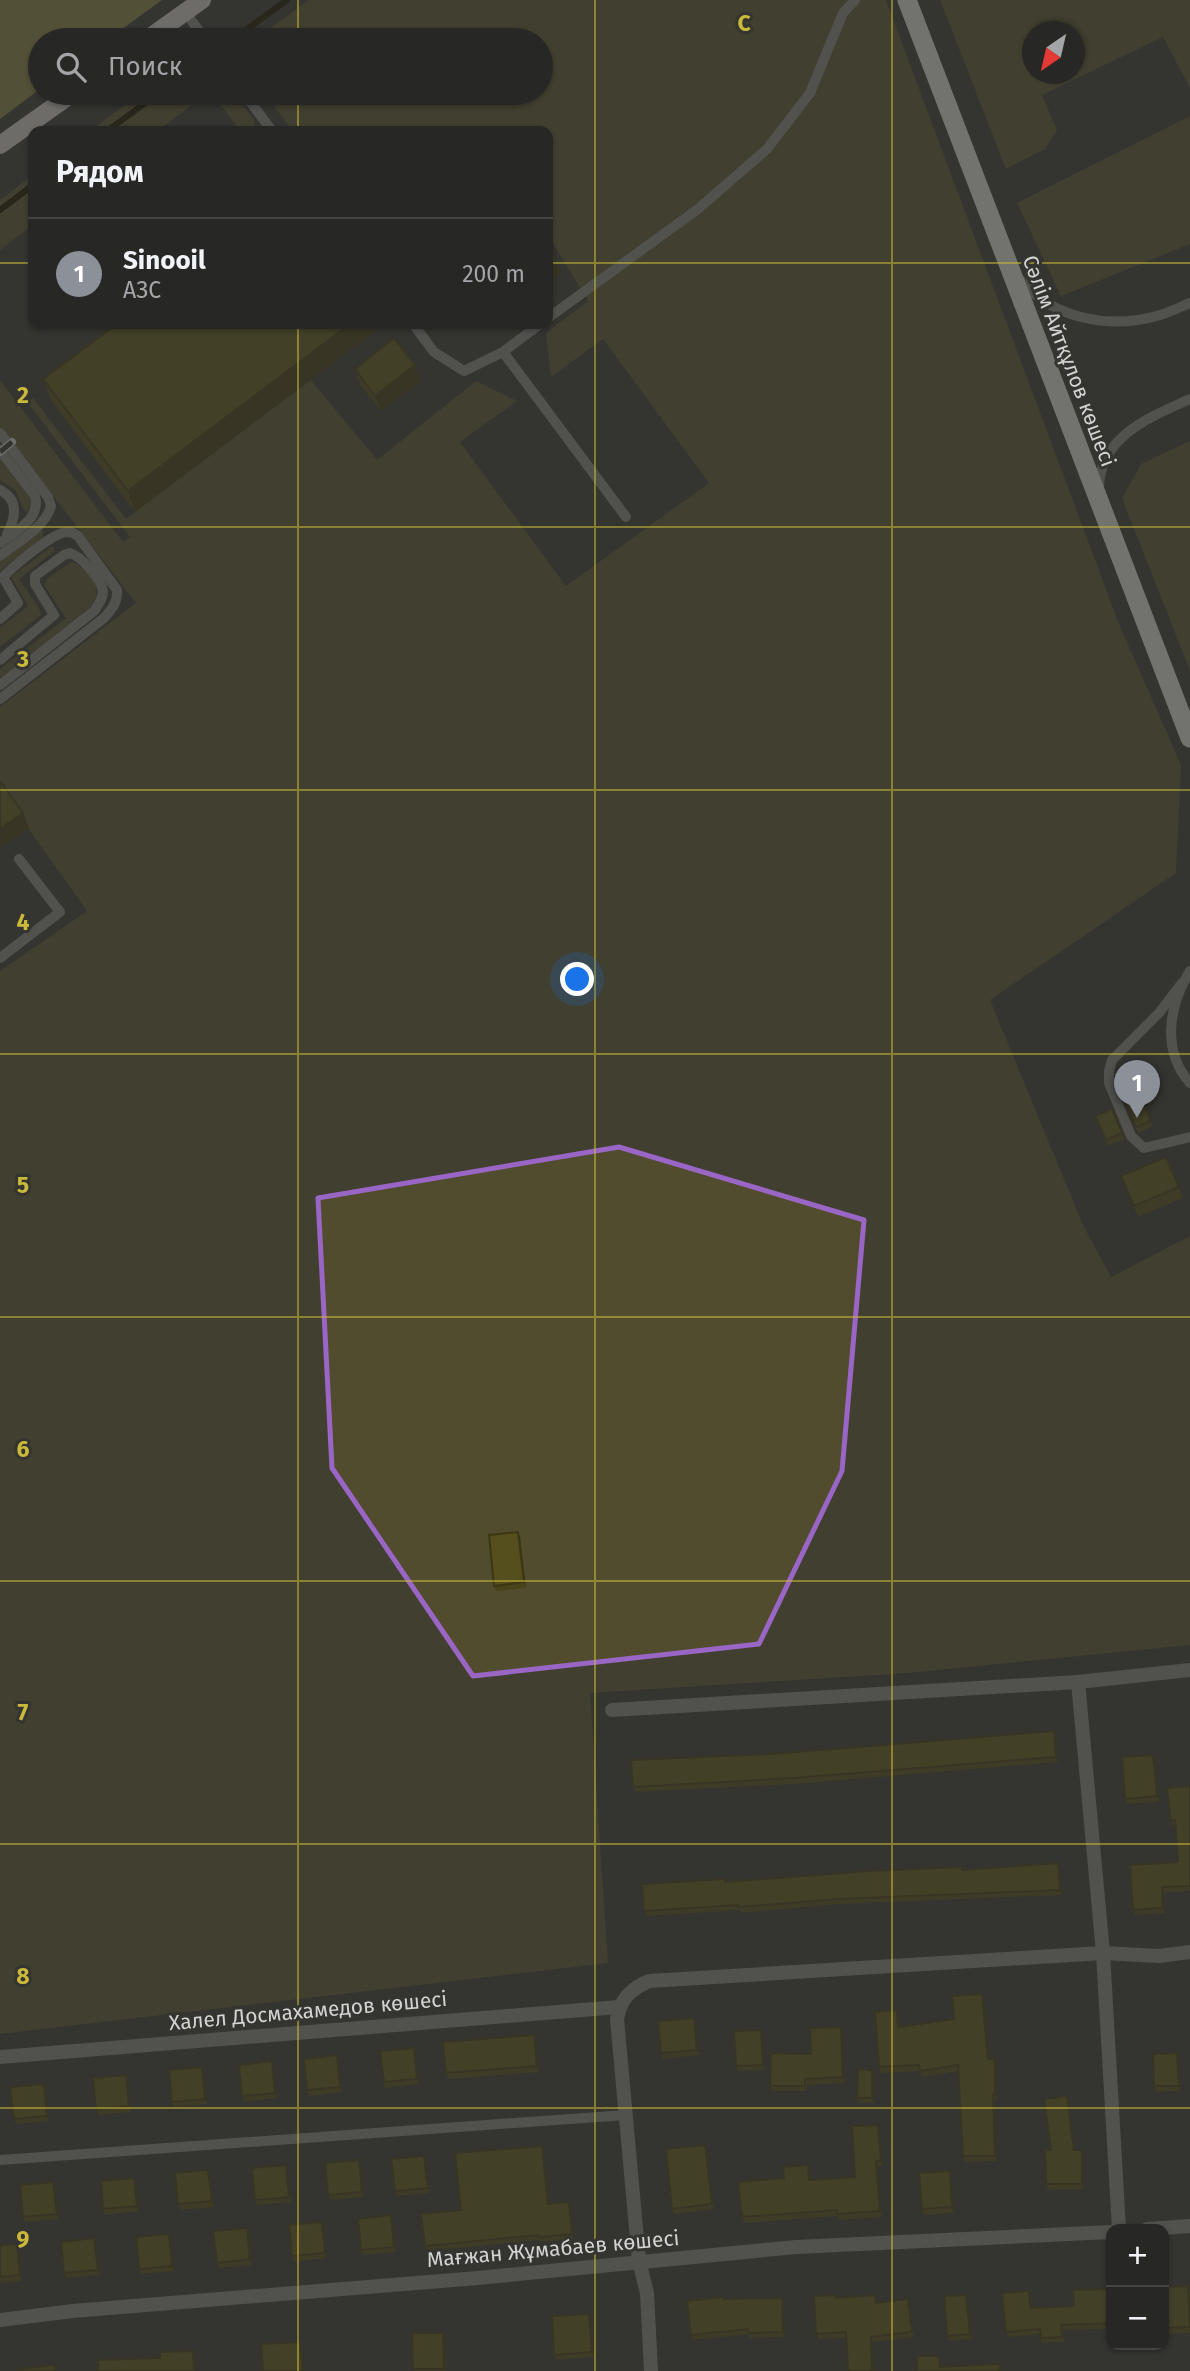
<!DOCTYPE html>
<html lang="ru">
<head>
<meta charset="utf-8">
<style>
  :root { --surface:#272725; --page:#333332; --text:#f1f3f6; --muted:#a4a5a7; --line:#434442; --accent:#8c9099 }
  body { margin:0; font-family:"Fira Sans",sans-serif; background:var(--page); color:var(--text) }
  .controls { position:absolute; right:21px; bottom:21px; display:grid; overflow:hidden; border-radius:14px; box-shadow:0 2px 5px #0004 }
  .controls button { width:63px; height:63px; display:grid; place-items:center; padding:0; border:0; border-bottom:2px solid var(--line); background:var(--surface); color:var(--text); font:35px sans-serif }
  .compass { position:absolute; left:1022px; top:21px; width:63px; height:63px; border-radius:50%; background:var(--surface); box-shadow:0 2px 5px #0004; rotate:214deg }
  .you { position:absolute; left:578px; top:980px; width:24px; height:24px; margin:-18px; border:5px solid #fff; border-radius:50%; background:#1a73e8; box-shadow:0 0 0 10px #1a73e833 }
  .badge { display:grid; place-items:center; width:46px; height:46px; border-radius:50%; background:var(--accent); color:#fff; font-size:23px; font-weight:700 }
  .pin { position:absolute; translate:-50% -58px; filter:drop-shadow(0 2px 4px #0008) }
  .pin::after { content:''; position:absolute; top:37px; width:24px; height:21px; background:inherit; clip-path:polygon(0 0,100% 0,50% 100%) }
  .list { margin:0; padding:0; list-style:none }
  h2 { display:flex; justify-content:space-between; align-items:center; height:91px; margin:0; padding:0 28px; font-size:30px }
  h2 small { font-size:23px; font-weight:400; color:var(--muted) }
  .list li { display:grid; grid-template-columns:46px 1fr auto; gap:21px; align-items:center; box-sizing:border-box; height:112px; padding:0 28px; border-top:2px solid var(--line) }
  .list b { display:block; font-size:26px; white-space:nowrap }
  .list p { margin:0; font-size:23px; white-space:nowrap; color:var(--muted) }
  .list em { font-size:23px; font-style:normal; color:var(--muted) }
  .icon { flex:none; width:38px; height:38px; fill:none; stroke:currentColor; stroke-width:2; stroke-linecap:round; stroke-linejoin:round }
  .map { position:relative; flex:none; width:1190px; height:2371px; overflow:hidden }
  .search { position:absolute; background:var(--surface); box-shadow:0 2px 5px #0004; left:28px; top:28px; width:525px; height:77px; display:flex; align-items:center; gap:18px; box-sizing:border-box; padding:0 24px; border-radius:38px; color:var(--muted); font-size:26px }
  .panel { position:absolute; background:var(--surface); box-shadow:0 2px 5px #0004; left:28px; top:126px; width:525px; height:203px; border-radius:14px }
  .map>svg:first-child { display:block }
</style>
</head>
<body>
<div class="map">
<svg width="1190" height="2371" viewBox="0 0 1190 2371">
  <rect width="100%" height="100%" fill="#343431"/>
  <g fill="#514c2e" fill-rule="evenodd">
    <path d="M309,0H886L1119,624L1181,765L1176,873L990,1000L1083,1225L1111,1277L1190,1236V1645L908,1673L590,1693L608,1963L0,2034V971L87,911L0,789V707L136,603L0,427V380L123,542L130,537L28,403L33,398L126,519L311,380L377,460L476,381L517,401L460,442L566,586L709,483L603,339L551,377L546,333L588,301L548,235V131H293L264,93H541V40H254Z"/>
    <path d="M940,0H1190V88L1163,37L1042,95L1057,130L1045,149L1006,169ZM1032,32H1074V74H1032Z"/>
    <path d="M141,93H208L157,131H90Z"/>
    <path d="M212,93H234L254,120L255,131H240Z"/>
    <path d="M1190,116V244L1061,296L1017,203Z"/>
    <path d="M33,175V225L0,250V200Z"/>
    <path d="M1190,441V671L1122,498L1141,464Z"/>
    <path d="M0,456L30,498L31,505L27,512L24,511L16,491L0,480Z"/>
    <path d="M40,531H43V537L0,571V561Z"/>
    <path d="M52,546L55,550L53,552L19,579L39,608L41,615L0,647V628L28,606L11,577Z"/>
    <path d="M71,562C82,564 99,582 97,595C96,596 92,605 91,606L7,675L0,677V669L66,618L44,585L48,578Z"/>
  </g>
  <path fill="#787140" d="M0,0H162L107,40H40V89L0,119Z"/>
  <g fill="none" stroke-linecap="round" stroke-linejoin="round">
    <g stroke="#1c1801" stroke-width="6">
      <path d="M232,40L287,0"/>
      <path d="M107,131L159,93"/>
      <path d="M0,210L33,185"/>
    </g>
    <g stroke="#737371" stroke-width="10">
      <path d="M185,12L206,40"/>
      <path d="M244,93L272,131"/>
      <path d="M1020,280C1053,319 1111,330 1160,315C1170,312 1180,307 1190,303"/>
      <path d="M548,318L698,209L767,149L810,93L843,13L855,0"/>
      <path d="M413,324L434,352L464,371L503,352L540,324"/>
      <path d="M503,352L626,517"/>
      <path d="M0,433L48,497L51,506C45,528 17,542 0,556"/>
      <path d="M0,450L35,496C41,519 16,531 0,543"/>
      <path d="M1099,488C1100,436 1150,417 1190,399"/>
      <path d="M0,490C19,500 16,517 7,534"/>
      <path d="M0,619L18,603L3,577C15,565 52,533 67,532C73,532 73,533 78,536L117,590C118,602 112,609 104,618L0,699"/>
      <path d="M0,660L54,615L35,584V576L64,555L70,553C81,556 101,579 103,591C103,599 98,605 94,611L0,685"/>
      <path d="M0,958L60,912L19,859"/>
      <path d="M1190,971C1169,1005 1161,1050 1190,1083"/>
      <path d="M1182,983L1159,1013L1112,1060L1109,1071V1083L1131,1136L1144,1148L1190,1137"/>
      <path d="M0,2160L626,2115"/>
    </g>
    <g stroke="#737371" stroke-width="14">
      <path d="M1078,1682L1103,1953L1119,2229"/>
      <path d="M612,1710L1078,1682L1190,1670"/>
      <path d="M0,2057L619,2007"/>
      <path d="M1147,2229L1190,2226"/>
      <path d="M0,2320L73,2311L478,2278L796,2247L1111,2232"/>
      <path d="M651,2371L647,2293L639,2261L617,2019C621,1998 631,1989 649,1981L1103,1953L1159,1956L1190,1952"/>
    </g>
    <g stroke="#b1b0ad" stroke-width="18">
      <path d="M146,40L202,0"/>
      <path d="M0,145L73,93"/>
    </g>
    <path stroke="#bdbcb9" stroke-width="19" d="M907,0L1190,738"/>
    <defs>
      <path id="rail" d="M0,452L12,442"/>
    </defs>
    <use href="#rail" stroke="#b3b3b1" stroke-width="8"/>
    <use href="#rail" stroke="#343431" stroke-width="5" stroke-dasharray="16" stroke-linecap="butt"/>
  </g>
  <g fill="#494319">
    <path d="M383,325L135,512L51,400L43,379Z"/>
    <path d="M415,365L421,381L381,411L360,385L355,369Z"/>
    <path d="M1140,1096L1153,1126L1138,1133L1125,1103Z"/>
    <path d="M1112,1109L1124,1139L1108,1146L1097,1121Z"/>
    <path d="M1121,1176L1179,1187L1183,1198L1138,1217Z"/>
    <path d="M520,1537L526,1588L496,1591L494,1586Z"/>
    <path d="M1054,1731L1056,1736L1058,1762L795,1784L635,1792L633,1787L771,1754Z"/>
    <path d="M1153,1755L1155,1760L1159,1802L1127,1804L1125,1799Z"/>
    <path d="M1190,1786V1891L1164,1893L1165,1913L1135,1915L1133,1910L1178,1862L1175,1826H1173L1171,1821Z"/>
    <path d="M1058,1863L1060,1869L1062,1895L840,1904L741,1913L740,1910L646,1916L644,1911L726,1882L963,1870Z"/>
    <path d="M982,1994L984,1999L990,2059L997,2064V2100H995L997,2161L964,2162L963,2156L958,2071L922,2077L920,2071L880,2073L879,2067L899,2016L900,2027L954,2019Z"/>
    <path d="M696,2024L699,2055L662,2059L661,2053Z"/>
    <path d="M841,2027L843,2032L845,2083L807,2085V2091H772L770,2086L811,2054Z"/>
    <path d="M761,2030L763,2035L765,2070L738,2071L736,2066Z"/>
    <path d="M536,2040L539,2072L448,2079L446,2073Z"/>
    <path d="M414,2048L416,2053L419,2084L385,2088L384,2082Z"/>
    <path d="M1177,2053L1179,2058L1180,2091L1156,2092L1154,2086Z"/>
    <path d="M339,2061L342,2092L309,2096L307,2090Z"/>
    <path d="M274,2067L277,2098L244,2102L242,2096Z"/>
    <path d="M872,2070L874,2075V2103H859L857,2098Z"/>
    <path d="M204,2072L207,2104L174,2107L172,2102Z"/>
    <path d="M126,2075L128,2080L131,2112L98,2115L96,2109Z"/>
    <path d="M46,2090L49,2121L16,2124L14,2119Z"/>
    <path d="M1069,2101L1075,2150H1082L1084,2155V2189L1048,2190L1046,2184L1051,2150Z"/>
    <path d="M878,2125L880,2130L883,2166L878,2167L882,2217L839,2220L837,2216L744,2223L742,2217L784,2178L808,2165L810,2170V2180L855,2177Z"/>
    <path d="M542,2146L544,2152L550,2204L569,2202L571,2207L574,2239L540,2242V2240L427,2251L425,2246L461,2210Z"/>
    <path d="M707,2150L714,2209L674,2214L672,2209Z"/>
    <path d="M426,2161L430,2193L396,2196L395,2191Z"/>
    <path d="M361,2165L364,2197L330,2200L328,2195Z"/>
    <path d="M208,2170L210,2175L214,2207L180,2210L178,2204Z"/>
    <path d="M287,2170L291,2202L257,2205L255,2200Z"/>
    <path d="M952,2176L954,2213L923,2215L922,2209Z"/>
    <path d="M53,2182L55,2187L59,2219L25,2222L23,2217Z"/>
    <path d="M136,2183L138,2211L105,2215L103,2209Z"/>
    <path d="M393,2221L396,2252L363,2255L361,2250Z"/>
    <path d="M322,2222L324,2227L327,2258L294,2262L292,2256Z"/>
    <path d="M249,2233L252,2265L219,2268L217,2263Z"/>
    <path d="M169,2234L171,2239L174,2271L141,2274L139,2269Z"/>
    <path d="M96,2244L100,2275L66,2278L64,2273Z"/>
    <path d="M0,2245L19,2249L22,2281L0,2283Z"/>
    <path d="M1188,2286L1190,2291V2333L1164,2334V2287Z"/>
    <path d="M1111,2289V2329L1063,2330L1064,2342L1042,2343L1040,2334L1008,2337L1006,2332L1029,2291L1031,2296L1032,2308L1074,2306Z"/>
    <path d="M875,2295L877,2303L908,2299L910,2304L914,2337L873,2342L846,2338L818,2339L816,2334L837,2298Z"/>
    <path d="M723,2297L724,2299L782,2298L784,2303L785,2337L750,2338L749,2334L693,2340L691,2335Z"/>
    <path d="M968,2300L972,2339L949,2341L947,2336Z"/>
    <path d="M589,2314L591,2319L594,2357L556,2360L554,2355Z"/>
    <path d="M443,2333L445,2338L446,2371H414L413,2369Z"/>
  </g>
  <g fill="#3c3714">
    <path d="M553,253L561,274L548,284V258Z"/>
    <path d="M350,324H382L383,325L135,512L128,491Z"/>
    <path d="M468,324H480L470,331Z"/>
    <path d="M415,365L421,381L381,411L375,396Z"/>
    <path d="M23,813L29,828L0,849V829Z"/>
    <path d="M518,1532L520,1537L526,1588L524,1582Z"/>
    <path d="M1054,1731L1056,1736L1058,1762L1056,1757Z"/>
    <path d="M1153,1755L1155,1760L1159,1802L1157,1796Z"/>
    <path d="M1058,1863L1060,1869L1062,1895L1060,1890Z"/>
    <path d="M1162,1887L1164,1893L1165,1913L1163,1908Z"/>
    <path d="M982,1994L984,1999L990,2064L988,2059Z"/>
    <path d="M694,2018L696,2024L699,2055L697,2050Z"/>
    <path d="M841,2027L843,2032L845,2083L843,2077Z"/>
    <path d="M761,2030L763,2035L765,2070L763,2065Z"/>
    <path d="M534,2035L536,2040L539,2072L537,2066Z"/>
    <path d="M414,2048L416,2053L419,2084L417,2079Z"/>
    <path d="M1177,2053L1179,2058L1180,2091L1179,2086Z"/>
    <path d="M337,2055L339,2061L342,2092L340,2087Z"/>
    <path d="M995,2059L997,2064V2100L995,2094Z"/>
    <path d="M272,2061L274,2067L277,2098L275,2093Z"/>
    <path d="M202,2067L204,2072L207,2104L205,2099Z"/>
    <path d="M872,2070L874,2075V2103L872,2098Z"/>
    <path d="M126,2075L128,2080L131,2112L129,2106Z"/>
    <path d="M44,2084L46,2090L49,2121L47,2116Z"/>
    <path d="M993,2094L995,2100L997,2161L995,2156Z"/>
    <path d="M1067,2096L1069,2101L1076,2155L1074,2150Z"/>
    <path d="M878,2125L880,2130L883,2166L881,2161Z"/>
    <path d="M705,2145L707,2150L714,2209L712,2204Z"/>
    <path d="M542,2146L544,2152L550,2209L548,2204Z"/>
    <path d="M1082,2150L1084,2155V2189L1082,2184Z"/>
    <path d="M424,2156L426,2161L430,2193L428,2188Z"/>
    <path d="M359,2160L361,2165L364,2197L362,2192Z"/>
    <path d="M876,2161L878,2167L882,2217L880,2211Z"/>
    <path d="M286,2165L287,2170L291,2202L289,2197Z"/>
    <path d="M208,2170L210,2175L214,2207L212,2201Z"/>
    <path d="M950,2171L952,2176L954,2213L952,2207Z"/>
    <path d="M134,2178L136,2183L138,2211L137,2206Z"/>
    <path d="M53,2182L55,2187L59,2219L57,2214Z"/>
    <path d="M569,2202L571,2207L574,2239L572,2234Z"/>
    <path d="M391,2215L393,2221L396,2252L394,2247Z"/>
    <path d="M322,2222L324,2227L327,2258L325,2253Z"/>
    <path d="M247,2228L249,2233L252,2265L250,2259Z"/>
    <path d="M169,2234L171,2239L174,2271L172,2266Z"/>
    <path d="M94,2238L96,2244L100,2275L98,2270Z"/>
    <path d="M17,2244L19,2249L22,2281L20,2275Z"/>
    <path d="M966,2295L968,2300L972,2339L970,2334Z"/>
    <path d="M782,2298L784,2303L785,2337L783,2332Z"/>
    <path d="M908,2299L910,2304L914,2337L912,2332Z"/>
    <path d="M589,2314L591,2319L594,2357L592,2352Z"/>
    <path d="M443,2333L445,2338L446,2371L444,2369Z"/>
    <path d="M871,2337L873,2342L874,2371H872Z"/>
    <path d="M300,2342L302,2347L304,2371H303Z"/>
    <path d="M193,2351L195,2357L196,2371H194Z"/>
  </g>
  <g fill="#554e1d" stroke="#3c3714" stroke-width="2">
    <path d="M548,246L553,253L548,258Z"/>
    <path d="M117,324H350L128,491L43,379Z"/>
    <path d="M394,338L415,365L375,396L355,369Z"/>
    <path d="M0,781L23,813L0,829Z"/>
    <path d="M1140,1096L1151,1121L1136,1127L1125,1103Z"/>
    <path d="M1112,1109L1122,1133L1106,1140L1095,1116Z"/>
    <path d="M1166,1157L1179,1187L1134,1206L1121,1176Z"/>
    <path d="M518,1532L524,1582L494,1586L489,1535Z"/>
    <path d="M1054,1731L1056,1757L793,1778L633,1787L631,1760L771,1754Z"/>
    <path d="M1153,1755L1157,1796L1125,1799L1122,1757Z"/>
    <path d="M1190,1786V1886L1162,1887L1163,1908L1133,1910L1130,1865L1178,1862L1175,1820L1171,1821L1167,1788Z"/>
    <path d="M1058,1863L1060,1890L838,1899L739,1907L738,1905L644,1911L642,1884L725,1879V1882L869,1871L962,1867V1870Z"/>
    <path d="M982,1994L988,2059H995V2094H993L995,2156H963L958,2065L920,2071L919,2065L879,2067L875,2012L897,2010L898,2027L954,2019L952,1996Z"/>
    <path d="M694,2018L697,2050L661,2053L658,2021Z"/>
    <path d="M841,2027L843,2077L805,2079V2086H770L771,2053L811,2054L810,2028Z"/>
    <path d="M761,2030L763,2065L736,2066L734,2031Z"/>
    <path d="M534,2035L537,2066L446,2073L443,2042Z"/>
    <path d="M414,2048L417,2079L384,2082L380,2051Z"/>
    <path d="M1177,2053L1179,2086H1154L1153,2054Z"/>
    <path d="M337,2055L340,2087L307,2090L304,2059Z"/>
    <path d="M272,2061L275,2093L242,2096L239,2065Z"/>
    <path d="M202,2067L205,2099L172,2102L169,2070Z"/>
    <path d="M858,2069L872,2070V2098H857Z"/>
    <path d="M126,2075L129,2106L96,2109L93,2078Z"/>
    <path d="M44,2084L47,2116L14,2119L10,2087Z"/>
    <path d="M1067,2096L1074,2150H1082V2184H1046L1045,2150H1051L1044,2099Z"/>
    <path d="M878,2125L881,2161H876L880,2211L837,2214V2210L742,2217L738,2182L784,2178L783,2167L808,2165L809,2180L855,2177L852,2126Z"/>
    <path d="M705,2145L712,2204L672,2209L666,2149Z"/>
    <path d="M542,2146L548,2204L569,2202L572,2234L538,2237V2235L425,2246L421,2214L461,2210L455,2153Z"/>
    <path d="M424,2156L428,2188L395,2191L391,2159Z"/>
    <path d="M359,2160L362,2192L328,2195L325,2163Z"/>
    <path d="M286,2165L289,2197L255,2200L252,2168Z"/>
    <path d="M208,2170L212,2201L178,2204L175,2173Z"/>
    <path d="M950,2171L952,2207L922,2209L919,2173Z"/>
    <path d="M134,2178L137,2206L103,2209L101,2181Z"/>
    <path d="M53,2182L57,2214L23,2217L20,2185Z"/>
    <path d="M391,2215L394,2247L361,2250L358,2219Z"/>
    <path d="M322,2222L325,2253L292,2256L289,2225Z"/>
    <path d="M247,2228L250,2259L217,2263L213,2231Z"/>
    <path d="M169,2234L172,2266L139,2269L136,2237Z"/>
    <path d="M94,2238L98,2270L64,2273L61,2242Z"/>
    <path d="M17,2244L20,2275L0,2277V2245Z"/>
    <path d="M1188,2286L1190,2327L1164,2328V2287Z"/>
    <path d="M1111,2289V2323L1061,2325L1062,2337L1041,2338L1040,2329L1006,2332L1002,2293L1029,2291L1031,2308L1074,2306L1073,2290Z"/>
    <path d="M836,2295V2298L875,2295L876,2303L908,2299L912,2332L871,2337L872,2371H848L846,2332L816,2334L814,2296Z"/>
    <path d="M966,2295L970,2334L947,2336L944,2296Z"/>
    <path d="M723,2297V2299L782,2298L783,2332L749,2333L748,2329L691,2335L687,2301Z"/>
    <path d="M589,2314L592,2352L554,2355L552,2316Z"/>
    <path d="M412,2333H443L444,2369H413Z"/>
    <path d="M300,2342L303,2371H263L261,2344Z"/>
    <path d="M193,2351L194,2371H98V2360L160,2358V2352Z"/>
    <path d="M917,2356H939L940,2367L999,2364L1000,2371H917Z"/>
    <path d="M55,2365L56,2371H18V2369Z"/>
  </g>
  <path d="M0 0H1190V2371H0ZM619,1147L864,1220L842,1471L759,1644L473,1676L332,1468L318,1198Z" fill="#343431" fill-opacity=".55" fill-rule="evenodd"/>
  <path fill="none" stroke="#9a66c5" stroke-width="5" stroke-linejoin="round" d="M619,1147L864,1220L842,1471L759,1644L473,1676L332,1468L318,1198Z"/>
  <path fill="none" stroke="#cbba39" stroke-width="2" stroke-opacity="0.55" d="M298,0V40M595,0V2371M892,0V2371M298,93V131M0,263H33M548,263H1190M298,324V2371M0,527H1190M0,790H1190M0,1054H1190M0,1317H1190M0,1581H1190M0,1844H1190M0,2108H1190"/>
  <g text-anchor="middle" stroke-width="6" stroke-linejoin="round" paint-order="stroke">
    <g font-size="21" fill="#d3d3d1" stroke="#343431">
      <text transform="translate(1069 361) rotate(69)" y="7">Сәлім Айтқұлов көшесі</text>
      <text transform="translate(308 2011) rotate(-5)" y="7">Халел Досмахамедов көшесі</text>
      <text transform="translate(553 2249) rotate(-5)" y="7">Мағжан Жұмабаев көшесі</text>
    </g>
  </g>
  <g font-size="23" text-anchor="middle" font-weight="bold" fill="#cbba39" stroke="#343431" stroke-width="6" stroke-linejoin="round" paint-order="stroke">
    <text x="744" y="31">C</text>
    <text x="23" y="403">2</text>
    <text x="23" y="667">3</text>
    <text x="23" y="930">4</text>
    <text x="23" y="1193">5</text>
    <text x="23" y="1457">6</text>
    <text x="23" y="1720">7</text>
    <text x="23" y="1984">8</text>
    <text x="23" y="2247">9</text>
  </g>
</svg>
<div class="controls">
<button>+</button>
<button>−</button>
</div>
<svg class="compass" viewBox="-18 -18 36 36"><path d="M0-13l5 13h-10z" fill="#e53935"/><path d="M0 13l5-13h-10z" fill="#a4a5a7"/></svg>
<div class="you"></div>
<div class="pin badge" style="left:1137px;top:1118px">1</div>
<div class="search"><svg class="icon" aria-label="search" viewBox="0 0 24 24"><circle cx="10" cy="10" r="6"/><path d="M15 15l6 6"/></svg>Поиск</div>
<section class="panel">
<h2>Рядом<small></small></h2>
<ul class="list">
<li><span class="badge">1</span><div><b>Sinooil</b><p>АЗС</p></div><em>200 m</em></li>
</ul>
</section>
</div>
</body>
</html>
